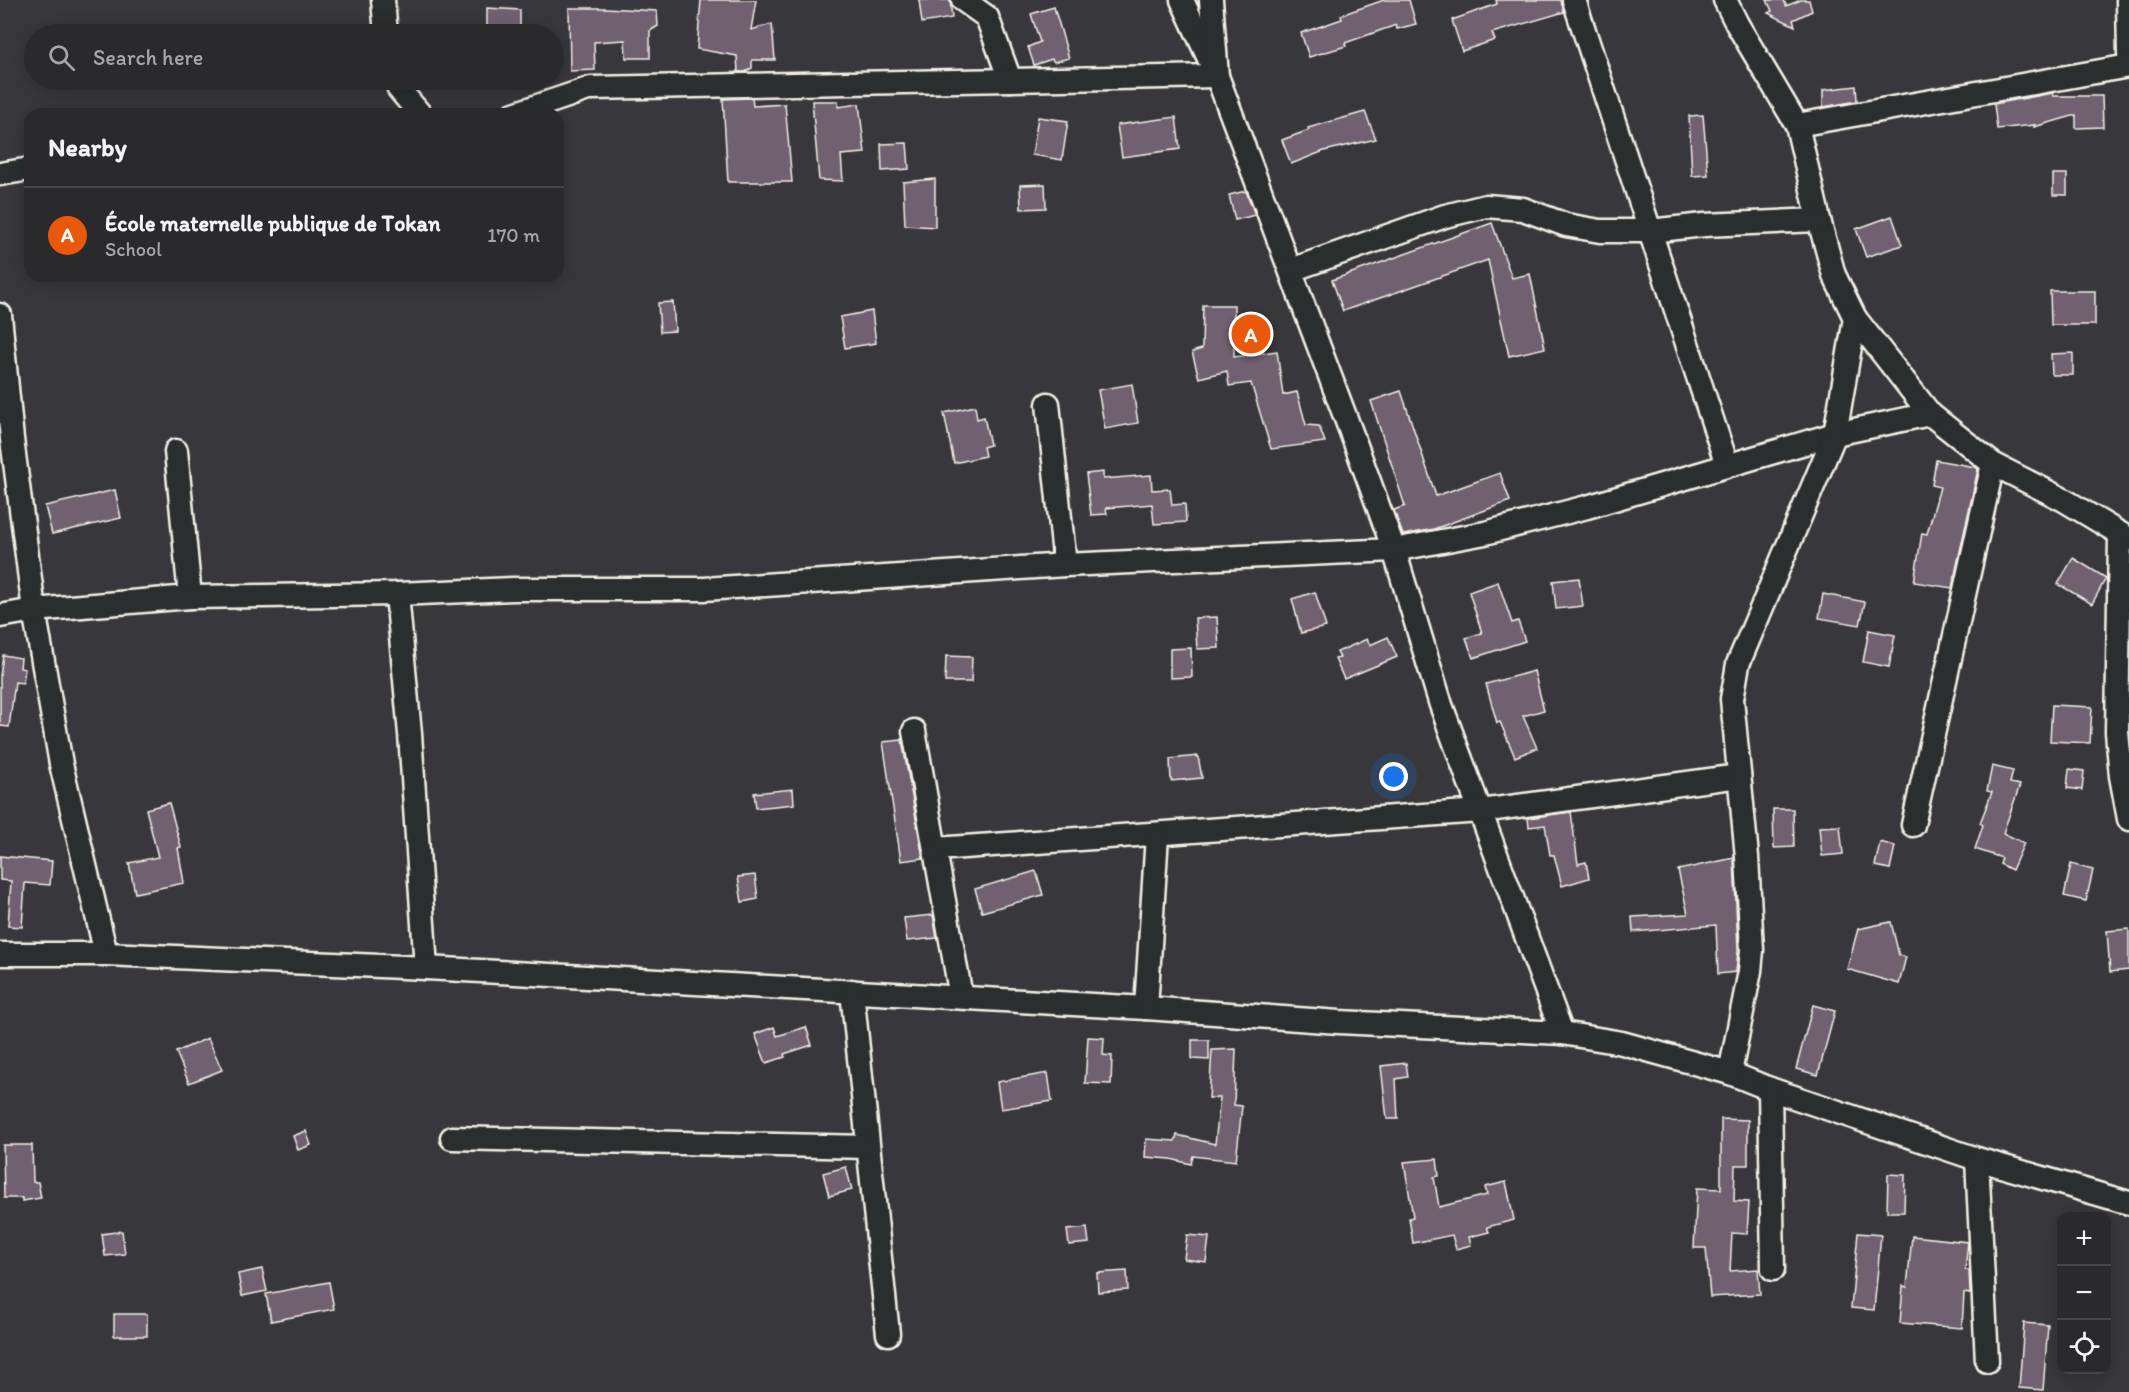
<!DOCTYPE html>
<html lang="en">
<head>
<meta charset="utf-8">
<style>
  :root { --surface:#2a292c; --page:#323134; --text:#f1f3f6; --muted:#a5a6a9; --line:#464548; --accent:#ea580c }
  body { margin:0; font-family:Itim,sans-serif; background:var(--page); color:var(--text) }
  .controls { position:absolute; right:18px; bottom:18px; display:grid; overflow:hidden; border-radius:12px; box-shadow:0 3px 15px #0003 }
  .controls button { width:54px; height:54px; display:grid; place-items:center; padding:0; border:0; border-bottom:2px solid var(--line); background:var(--surface); color:var(--text); font:30px sans-serif }
  .you { position:absolute; left:1394px; top:777px; width:21px; height:21px; margin:-15px; border:4px solid #fff; border-radius:50%; background:#1a73e8; box-shadow:0 0 0 9px #1a73e833 }
  .badge { display:grid; place-items:center; width:39px; height:39px; border-radius:50%; background:var(--accent); color:#fff; font-size:20px; font-weight:700 }
  .pin { position:absolute; translate:-50% -50%; border:3px solid #fff; box-shadow:0 2px 6px #0006 }
  .list { margin:0; padding:0; list-style:none }
  h2 { display:flex; justify-content:space-between; align-items:center; height:78px; margin:0; padding:0 24px; font-size:26px }
  h2 small { font-size:20px; font-weight:400; color:var(--muted) }
  .list li { display:grid; grid-template-columns:39px 1fr auto; gap:18px; align-items:center; box-sizing:border-box; height:96px; padding:0 24px; border-top:2px solid var(--line) }
  .list b { display:block; font-size:22px; white-space:nowrap }
  .list p { margin:0; font-size:20px; white-space:nowrap; color:var(--muted) }
  .list em { font-size:20px; font-style:normal; color:var(--muted) }
  .icon { flex:none; width:33px; height:33px; fill:none; stroke:currentColor; stroke-width:2; stroke-linecap:round; stroke-linejoin:round }
  .map { position:relative; flex:none; width:2129px; height:1392px; overflow:hidden }
  .search { position:absolute; background:var(--surface); box-shadow:0 3px 15px #0003; left:24px; top:24px; width:540px; height:66px; display:flex; align-items:center; gap:15px; box-sizing:border-box; padding:0 21px; border-radius:33px; color:var(--muted); font-size:22px }
  .panel { position:absolute; background:var(--surface); box-shadow:0 3px 15px #0003; left:24px; top:108px; width:540px; height:174px; border-radius:18px }
  .map>svg:first-child { display:block }
</style>
</head>
<body>
<div class="map">
<svg width="2129" height="1392" viewBox="0 0 2129 1392">
  <rect width="100%" height="100%" fill="#38373b"/>
  <filter id="ink" filterUnits="userSpaceOnUse"><feTurbulence type="fractalNoise" baseFrequency=".0167" numOctaves="2"/><feDisplacementMap in="SourceGraphic" scale="12" xChannelSelector="R" yChannelSelector="G"/><feConvolveMatrix kernelMatrix="1 2 1 2 8 2 1 2 1" color-interpolation-filters="sRGB"/></filter>
  <g filter="url(#ink)">
    <g fill="#6f616f" stroke="#f4f1e8" stroke-width="1.5">
      <path d="M701,0H756L751,30L772,24L775,60H752V68L745,72H738L737,56L697,49Z"/>
      <path d="M919,0H950L952,18L922,23Z"/>
      <path d="M1384,0H1409L1416,24L1397,29L1396,25L1345,43L1346,46L1309,57L1301,33L1342,19L1341,15Z"/>
      <path d="M1496,0H1561L1564,12L1492,33L1495,40L1462,51L1452,20L1497,4Z"/>
      <path d="M1767,0H1784L1786,6L1801,0H1809L1812,11L1793,20L1795,26L1768,13L1772,11Z"/>
      <path d="M1054,7L1069,58L1054,62L1052,59L1034,65L1028,47L1040,42L1031,14Z"/>
      <path d="M487,8L520,10V34H492V30L487,29Z"/>
      <path d="M569,8H606L657,11L658,26L650,31V58H626L625,40L594,42L595,70L570,71Z"/>
      <path d="M1856,86L1857,101L1823,107V90Z"/>
      <path d="M2053,93V96H2102L2103,127L2076,128V115L2034,127L2035,125L1997,129L1994,104Z"/>
      <path d="M752,98L753,106L785,104L792,182H728L723,99Z"/>
      <path d="M812,101H838V107L859,104L865,153L841,155L843,181L819,180Z"/>
      <path d="M1365,112L1376,139L1324,151L1291,164L1282,140L1309,130L1308,128Z"/>
      <path d="M1703,115L1708,175L1692,176L1689,116Z"/>
      <path d="M1038,117L1068,121L1062,160L1032,155Z"/>
      <path d="M1176,117L1180,149L1122,157L1117,125Z"/>
      <path d="M907,143L909,169L882,171L881,144Z"/>
      <rect x="2053" y="174" width="14" height="21"/>
      <path d="M935,179V227L905,225L903,182Z"/>
      <path d="M1045,184L1046,208L1021,209L1020,185Z"/>
      <path d="M1246,191L1255,215L1235,220L1229,195Z"/>
      <path d="M1892,216L1902,245L1866,257L1856,229Z"/>
      <path d="M1492,223L1512,278L1530,274L1545,348L1509,356L1488,260L1343,311L1332,280Z"/>
      <path d="M2050,291H2095V325H2051Z"/>
      <path d="M673,302L675,331L660,332L658,303Z"/>
      <path d="M1203,305H1234V357L1277,351L1283,395L1297,392L1306,425L1319,426L1325,442L1271,449L1251,383L1229,386L1227,371L1199,378L1192,352L1202,349Z"/>
      <path d="M872,311L876,343L845,348L840,317Z"/>
      <path d="M2073,353V375H2052L2051,354Z"/>
      <path d="M1132,384L1138,423L1105,429L1098,390Z"/>
      <path d="M1401,391L1436,496L1500,473L1510,501L1434,529L1403,535L1394,510L1405,506L1371,401Z"/>
      <path d="M975,406L977,419L984,417L990,445L983,447L985,456L954,463L944,413Z"/>
      <path d="M1936,460L1975,467L1978,469L1952,588L1914,582L1922,533L1927,534L1940,487L1932,485Z"/>
      <path d="M1103,472V479L1151,475L1152,490L1170,489L1172,505L1185,504L1186,522L1154,524L1152,504L1106,508L1107,514L1091,515L1086,474Z"/>
      <path d="M115,490L121,518L52,534L45,506Z"/>
      <path d="M2073,558L2106,578L2092,604L2058,584Z"/>
      <path d="M1579,578L1583,606L1556,609L1553,581Z"/>
      <path d="M1498,582L1512,623L1518,621L1525,641L1473,658L1466,638L1482,633L1469,592Z"/>
      <path d="M1315,592L1326,627L1301,633L1292,599Z"/>
      <path d="M1823,594L1865,602L1860,625L1819,618Z"/>
      <path d="M1217,617L1219,648L1197,649L1195,618Z"/>
      <path d="M1869,630L1895,635L1889,667L1863,662Z"/>
      <path d="M1388,637L1397,657L1344,679L1335,659L1340,658L1337,652L1367,639L1370,645Z"/>
      <path d="M1191,648L1192,677L1170,678V649Z"/>
      <path d="M3,655L21,658L20,668L25,669L23,683L15,682L9,727L0,726V676Z"/>
      <path d="M946,656L972,657L971,682H945Z"/>
      <path d="M1534,671L1544,710L1523,716L1537,748L1515,757L1500,722L1497,723L1486,684Z"/>
      <path d="M2052,705L2092,707L2090,743L2050,741Z"/>
      <path d="M902,740L923,858L901,861L883,742Z"/>
      <path d="M1198,756L1202,778L1171,781L1170,759Z"/>
      <path d="M1992,766L2013,771L2010,783L2020,785L2003,833L2024,843L2012,870L2000,864L2002,858L1975,849L1983,825L1980,823L1992,792L1987,791Z"/>
      <path d="M2069,769L2084,771L2082,790L2067,788Z"/>
      <path d="M793,789L794,804L756,808L754,793Z"/>
      <path d="M169,803L181,847L178,848L184,883L135,893L129,863L158,857L146,809Z"/>
      <path d="M1773,809H1793L1794,847L1774,848Z"/>
      <path d="M1571,812L1578,864L1586,862L1589,878L1562,886L1554,855H1550L1545,825L1529,827L1528,818Z"/>
      <path d="M1840,826L1843,854L1822,856L1819,827Z"/>
      <path d="M1880,842L1895,846L1890,869L1875,866Z"/>
      <path d="M0,856L52,861L50,885L25,883L22,927L8,926L11,881L0,880Z"/>
      <path d="M1734,858L1738,950L1736,972L1718,974L1716,925L1633,932L1632,917L1688,914L1678,870Z"/>
      <path d="M2071,864L2093,870L2086,901L2064,896Z"/>
      <path d="M1036,871L1043,895L982,912L975,889Z"/>
      <path d="M755,875L758,899L742,902L738,877Z"/>
      <path d="M933,915L937,938L907,941L904,918Z"/>
      <path d="M1891,922L1899,955L1906,957L1899,984L1847,969L1858,929Z"/>
      <path d="M2129,929V970L2110,972L2107,931Z"/>
      <path d="M1813,1005L1835,1011L1818,1075L1796,1069Z"/>
      <path d="M774,1027L777,1036L806,1027L812,1045L784,1054L785,1057L766,1063L755,1034Z"/>
      <path d="M1088,1037L1104,1038L1103,1055L1112,1056L1111,1084L1085,1083Z"/>
      <path d="M208,1038L222,1070L189,1083L176,1052Z"/>
      <path d="M1192,1040H1209V1060L1192,1059Z"/>
      <path d="M1236,1049L1234,1105L1242,1106L1236,1161L1193,1156L1191,1164L1171,1159L1145,1157L1146,1139L1175,1141L1177,1135L1215,1144L1220,1098H1209L1212,1050Z"/>
      <path d="M1406,1063L1408,1077L1396,1079L1398,1119H1387L1381,1066Z"/>
      <path d="M1048,1073L1052,1101L1001,1109L997,1082Z"/>
      <path d="M1721,1119L1748,1120V1165H1735L1734,1201L1749,1202L1747,1234L1732,1233L1730,1271L1758,1269L1760,1294L1710,1297L1706,1248H1694L1697,1188L1721,1189Z"/>
      <path d="M306,1131L311,1145L298,1150L293,1136Z"/>
      <path d="M3,1145H32L33,1182H38L41,1198L22,1201V1198H4Z"/>
      <path d="M1437,1159L1439,1176L1434,1177L1439,1207L1487,1195L1485,1187L1506,1182L1514,1220L1487,1227L1489,1232L1469,1237L1471,1245L1456,1249L1452,1235L1413,1243L1409,1218L1413,1217L1404,1162Z"/>
      <path d="M846,1167L852,1190L829,1196L823,1173Z"/>
      <path d="M1888,1174L1905,1175L1904,1212H1887Z"/>
      <path d="M1087,1228L1089,1243L1069,1245L1067,1230Z"/>
      <path d="M122,1231L125,1254L105,1256L102,1234Z"/>
      <path d="M1858,1233L1881,1235L1874,1310L1851,1308Z"/>
      <path d="M1187,1235L1209,1237L1206,1262L1184,1259Z"/>
      <path d="M1912,1236L1968,1242L1965,1270H1969L1970,1294L1964,1293L1962,1328L1900,1323L1903,1286L1907,1287Z"/>
      <path d="M262,1269L267,1291L242,1296L238,1274Z"/>
      <path d="M1127,1271L1128,1290L1098,1292L1097,1273Z"/>
      <path d="M329,1282L334,1309L271,1321L266,1294Z"/>
      <rect x="114" y="1314" width="33" height="22"/>
      <path d="M2024,1323L2048,1325L2043,1390L2019,1388Z"/>
    </g>
    <g fill="none" stroke-linecap="round" stroke-linejoin="round">
      <defs>
        <g id="minor">
          <path d="M383,0L386,34"/>
          <path d="M963,0L987,17L1010,80"/>
          <path d="M1182,0L1217,76L1357,448L1394,550L1441,705L1562,1033"/>
          <path d="M1574,0L1727,465"/>
          <path d="M1725,0L1737,24L1797,125L1819,220L1834,275L1855,318L1930,414L1993,464L2064,500L2129,539"/>
          <path d="M2128,0L2129,54"/>
          <path d="M396,80L399,89L420,114"/>
          <path d="M514,114L591,88L1217,76L1211,0"/>
          <path d="M1797,125L2129,66"/>
          <path d="M0,174L30,169"/>
          <path d="M1291,270L1445,216L1486,206L1523,209L1566,225L1600,231H1650L1704,225L1819,220"/>
          <path d="M0,315L12,439L34,610L61,764L106,954"/>
          <path d="M1048,404L1065,565"/>
          <path d="M176,451L190,597"/>
          <path d="M2120,534L2117,732L2121,776L2129,819"/>
          <path d="M397,594L410,734L426,968"/>
          <path d="M0,616L34,610L190,597L397,594L513,589H704L1065,565L1394,550L1485,533L1587,507L1835,434L1930,414"/>
          <path d="M914,731L961,997"/>
          <path d="M1913,825L1993,464"/>
          <path d="M935,849L1481,811L1739,776"/>
          <path d="M0,954H106L426,968L1146,1008L1339,1022L1562,1033L1622,1043L1730,1073L1770,1089L1977,1159L2129,1203"/>
          <path d="M852,991L888,1334"/>
          <path d="M1146,1008L1157,835"/>
          <path d="M1730,1073L1750,971L1752,950L1747,857L1732,699L1738,664L1835,434L1855,318"/>
          <path d="M1770,1089L1773,1269"/>
          <path d="M452,1138L868,1147"/>
          <path d="M1977,1159L1987,1361"/>
        </g>
      </defs>
      <use href="#minor" stroke="#f4f1e8" stroke-width="27"/>
      <use href="#minor" stroke="#2a2d2e" stroke-width="22"/>
    </g>
  </g>
</svg>
<div class="controls">
<button>+</button>
<button>−</button>
<button><svg class="icon" aria-label="locate" viewBox="0 0 24 24"><circle cx="12" cy="12" r="6"/><path d="M12 2v4M12 18v4M2 12h4M18 12h4"/></svg></button>
</div>
<div class="you"></div>
<div class="pin badge" style="left:1251px;top:334px">A</div>
<div class="search"><svg class="icon" aria-label="search" viewBox="0 0 24 24"><circle cx="10" cy="10" r="6"/><path d="M15 15l6 6"/></svg>Search here</div>
<section class="panel">
<h2>Nearby<small></small></h2>
<ul class="list">
<li><span class="badge">A</span><div><b>École maternelle publique de Tokan</b><p>School</p></div><em>170 m</em></li>
</ul>
</section>
</div>
</body>
</html>
